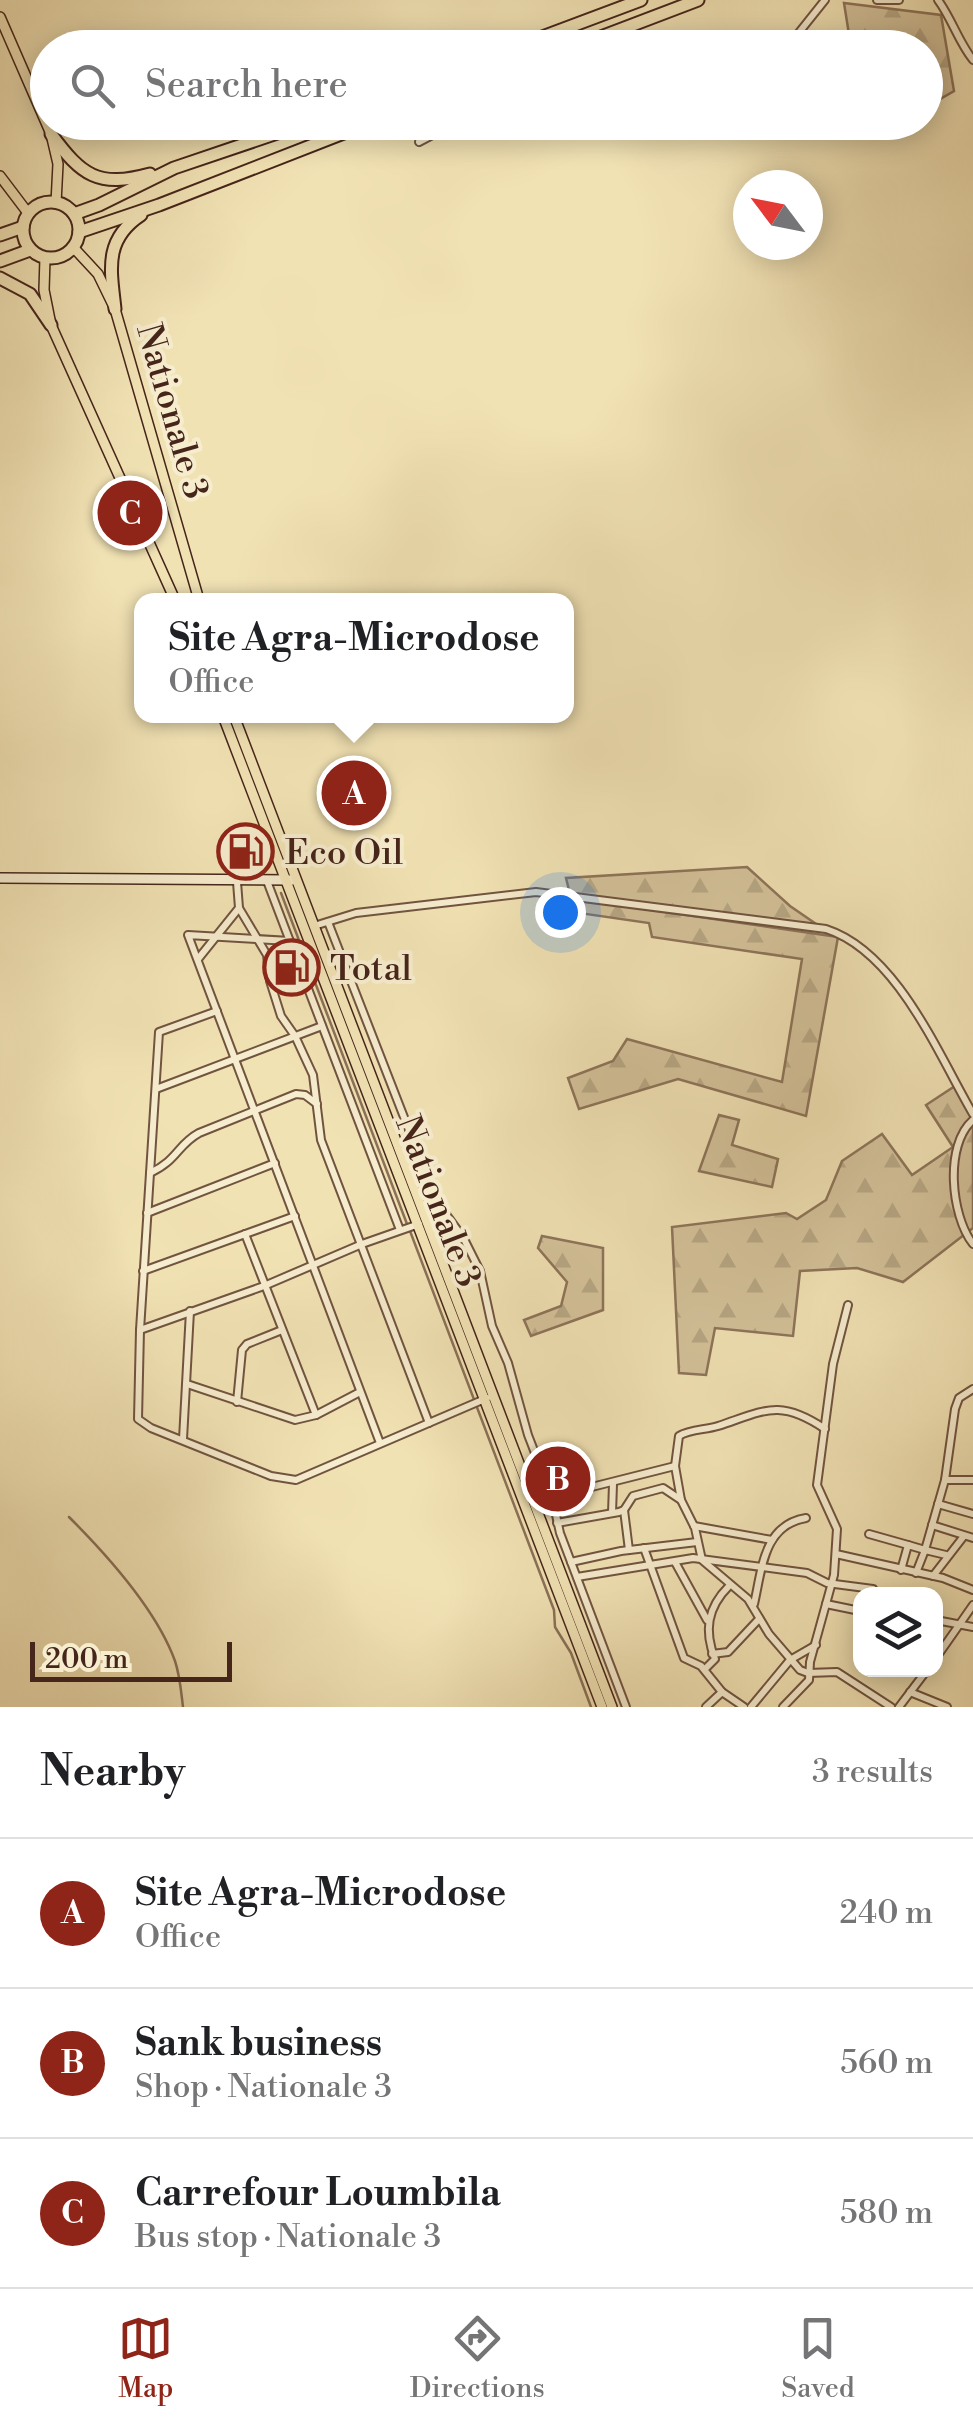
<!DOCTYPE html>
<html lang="en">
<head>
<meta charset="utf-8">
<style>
  :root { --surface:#fff; --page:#f6f6f6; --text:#202124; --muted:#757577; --line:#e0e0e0; --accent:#8f2418 }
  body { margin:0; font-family:"Libre Bodoni",serif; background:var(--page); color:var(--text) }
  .controls { position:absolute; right:30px; bottom:30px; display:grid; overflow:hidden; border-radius:20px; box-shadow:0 5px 25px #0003 }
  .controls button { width:90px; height:90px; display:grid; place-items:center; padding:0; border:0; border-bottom:2px solid var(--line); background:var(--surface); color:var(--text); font:50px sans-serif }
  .compass { position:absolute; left:733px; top:170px; width:90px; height:90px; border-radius:50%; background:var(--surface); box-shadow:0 5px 25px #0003; rotate:302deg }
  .scale { position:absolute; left:30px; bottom:25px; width:202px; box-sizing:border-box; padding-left:10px; border:5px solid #46251a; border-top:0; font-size:28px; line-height:35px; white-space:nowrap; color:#46251a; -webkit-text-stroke:8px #f6ecce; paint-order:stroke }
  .you { position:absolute; left:560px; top:912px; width:35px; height:35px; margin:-25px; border:8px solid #fff; border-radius:50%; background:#1a73e8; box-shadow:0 0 0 15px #1a73e833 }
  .badge { display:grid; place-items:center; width:65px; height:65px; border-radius:50%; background:var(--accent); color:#fff; font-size:32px; font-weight:700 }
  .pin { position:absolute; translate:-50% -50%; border:5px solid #fff; box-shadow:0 2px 10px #0006 }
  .popup { position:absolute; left:134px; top:593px; width:440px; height:130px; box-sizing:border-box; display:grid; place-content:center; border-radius:20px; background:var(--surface); filter:drop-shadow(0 2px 8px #0005); font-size:32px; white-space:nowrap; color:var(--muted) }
  .popup b { font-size:38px; color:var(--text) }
  .popup::after { content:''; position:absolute; left:50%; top:100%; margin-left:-20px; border:20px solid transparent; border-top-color:var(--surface) }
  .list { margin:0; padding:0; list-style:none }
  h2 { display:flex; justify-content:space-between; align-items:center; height:130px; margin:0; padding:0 40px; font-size:42px }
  h2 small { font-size:32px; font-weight:400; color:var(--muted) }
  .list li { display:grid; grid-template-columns:65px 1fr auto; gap:30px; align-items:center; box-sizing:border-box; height:150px; padding:0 40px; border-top:2px solid var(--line) }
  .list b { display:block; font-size:38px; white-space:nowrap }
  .list p { margin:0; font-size:32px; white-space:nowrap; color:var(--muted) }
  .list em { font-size:32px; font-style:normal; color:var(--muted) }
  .icon { flex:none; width:55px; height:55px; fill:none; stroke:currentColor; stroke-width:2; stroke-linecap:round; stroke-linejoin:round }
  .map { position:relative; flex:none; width:973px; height:1707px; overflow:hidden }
  .search { position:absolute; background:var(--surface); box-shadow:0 5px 25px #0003; left:30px; right:30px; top:30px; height:110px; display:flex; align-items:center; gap:25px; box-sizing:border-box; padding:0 35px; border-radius:55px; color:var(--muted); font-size:38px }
  .sheet { height:580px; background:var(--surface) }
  nav { display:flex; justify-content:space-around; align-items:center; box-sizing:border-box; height:140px; border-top:2px solid var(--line); background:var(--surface); font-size:28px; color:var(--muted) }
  nav a { display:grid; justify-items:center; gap:5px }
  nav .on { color:var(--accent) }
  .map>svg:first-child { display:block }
</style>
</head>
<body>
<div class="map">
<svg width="973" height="1707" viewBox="0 0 973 1707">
  <defs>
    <pattern id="forest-firs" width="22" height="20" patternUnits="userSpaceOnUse" patternTransform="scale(2.5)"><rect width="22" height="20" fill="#d4c29a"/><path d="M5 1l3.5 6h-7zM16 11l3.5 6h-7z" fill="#b7a784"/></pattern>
  </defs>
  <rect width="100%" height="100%" fill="#f1e2b4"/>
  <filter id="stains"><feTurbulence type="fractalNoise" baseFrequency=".002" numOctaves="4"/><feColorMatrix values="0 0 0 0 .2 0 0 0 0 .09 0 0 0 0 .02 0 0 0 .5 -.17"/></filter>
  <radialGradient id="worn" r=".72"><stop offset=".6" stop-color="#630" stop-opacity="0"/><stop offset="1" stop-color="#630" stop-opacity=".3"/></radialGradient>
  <g fill="url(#forest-firs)" stroke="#8d745a" stroke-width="2.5">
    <path d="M844,3L941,15L954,91L926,107V48L851,47Z"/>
    <path d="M747,867L790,906L822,928L570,894L566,878Z"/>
    <path d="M575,899L838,937L806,1116L678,1079L579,1109L568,1078L613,1061L627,1039L782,1082L802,959L652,937L649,923L579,913Z"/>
    <path d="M958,1084L973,1109V1228L903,1282L857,1268L800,1271L793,1336L715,1328L706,1375L679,1373L672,1227L786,1213L797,1219L826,1200L842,1161L882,1134L912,1175L953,1147L926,1105Z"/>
    <path d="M719,1115L739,1120L732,1145L778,1159L772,1187L699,1171Z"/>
    <path d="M542,1236L603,1248V1310L531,1336L524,1320L561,1306L567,1282L538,1248Z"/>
  </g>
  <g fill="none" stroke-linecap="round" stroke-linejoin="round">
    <g stroke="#8a7057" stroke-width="2.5">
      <path d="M281,893L407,1224"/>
      <path d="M410,1231L554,1610L555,1627L571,1653L591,1707"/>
      <path d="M69,1517C106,1554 157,1611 175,1661C180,1676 181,1691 183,1707"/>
    </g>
    <defs>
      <g id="street">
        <path d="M877,0H899"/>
        <path d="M938,0C952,19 958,41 973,60"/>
        <path d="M780,48L797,35L825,0"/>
        <path d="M419,142L457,122"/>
        <path d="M267,881L400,1230"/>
        <path d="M239,908L267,955L270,981L281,1016L295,1036L313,1075L321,1140L429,1423"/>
        <path d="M328,922L437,1202L464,1239L480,1271L492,1326L508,1363L528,1435L552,1497L560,1533L626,1707"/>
        <path d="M314,926L356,913L536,892L826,929C897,952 938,1054 973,1114"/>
        <path d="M290,941L188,935L380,1443"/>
        <path d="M198,959L239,908L237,882"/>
        <path d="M217,1011L159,1032L140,1330L138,1419L151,1428L271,1476L296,1480L487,1398"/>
        <path d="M156,1089L322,1026"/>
        <path d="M973,1120C944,1145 951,1216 973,1244"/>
        <path d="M150,1173C178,1160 177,1145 199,1133L296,1094L305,1095L317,1104"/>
        <path d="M147,1213L275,1163"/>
        <path d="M245,1234L316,1415"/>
        <path d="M143,1271L295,1216"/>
        <path d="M140,1330L264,1286L362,1244L419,1224"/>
        <path d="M187,1384L295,1420L316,1415L360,1392"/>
        <path d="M237,1402L242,1350L247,1344L282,1330"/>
        <path d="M825,1429C779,1398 764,1411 718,1426C705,1430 690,1429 679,1436L675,1466L681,1500L695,1528L702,1560L748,1599L769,1634L800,1670L808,1673L837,1672L891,1707"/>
        <path d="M183,1439L190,1311"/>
        <path d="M945,1480H973"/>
        <path d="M552,1497L675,1466"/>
        <path d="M938,1504L973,1514"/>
        <path d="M624,1510L629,1550"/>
        <path d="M612,1513L613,1484"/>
        <path d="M557,1523L619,1512L624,1510L633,1496L663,1488L681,1500"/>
        <path d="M932,1525L973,1538"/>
        <path d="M694,1526L772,1540"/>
        <path d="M869,1534L908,1545"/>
        <path d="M644,1548L684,1658L701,1666L722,1692"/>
        <path d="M836,1554L943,1578L973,1590"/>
        <path d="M571,1562L621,1551L697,1542"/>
        <path d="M675,1562L707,1620"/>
        <path d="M901,1570L908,1545L925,1550L945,1480L955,1409L959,1398L973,1389"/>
        <path d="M916,1573L925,1550L946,1555"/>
        <path d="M933,1576L964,1536"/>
        <path d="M577,1577L693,1558L807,1573L827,1583L873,1589V1594"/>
        <path d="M754,1604C762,1570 763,1525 806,1518"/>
        <path d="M826,1604L860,1611"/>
        <path d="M936,1620L973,1627"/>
        <path d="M712,1654L728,1652L759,1619"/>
        <path d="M936,1658L973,1605"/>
        <path d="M705,1669L715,1659C704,1631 707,1608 729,1586"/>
        <path d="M910,1692L947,1707"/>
        <path d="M706,1707L722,1692L744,1707"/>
        <path d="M751,1707L790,1660L816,1645"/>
        <path d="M783,1707L809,1680L810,1662L834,1575L837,1529L817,1485L833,1364L848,1305"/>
        <path d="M899,1707L927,1670"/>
      </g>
      <path id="secondary" d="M0,878L292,880"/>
      <g id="primary">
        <path d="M0,17L51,134L58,164L56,203"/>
        <path d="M0,176L28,213"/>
        <path d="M73,247L98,274L115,309L199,600"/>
        <path d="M45,258L44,290L51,325L175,600"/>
        <path d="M223,716L602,1707"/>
        <path d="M234,716L612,1707"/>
      </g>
      <g id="highway">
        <path d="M513,48L641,0"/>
        <path d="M572,48L698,0"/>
        <path d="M51,134C82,176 98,188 150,174"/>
        <circle cx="51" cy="230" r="28"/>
        <path d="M74,214L99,205L174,168L310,122"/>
        <path d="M79,232L159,205L372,122"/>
        <path d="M0,235L23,227"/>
        <path d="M0,261L30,250"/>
        <path d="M0,278L30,294L51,325"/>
        <path d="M115,309C111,271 103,240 141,215"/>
      </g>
    </defs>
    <use href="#street" stroke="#715440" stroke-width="10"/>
    <use href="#secondary" stroke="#46251a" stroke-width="12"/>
    <use href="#primary" stroke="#46251a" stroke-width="12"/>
    <use href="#highway" stroke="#46251a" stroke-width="15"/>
    <use href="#street" stroke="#f6ecce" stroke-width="6"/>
    <use href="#secondary" stroke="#f6ecce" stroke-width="9"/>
    <use href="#primary" stroke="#f1e2b4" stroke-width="9"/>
    <use href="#highway" stroke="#f1e2b4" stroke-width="11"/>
  </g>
  <defs>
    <symbol id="fuel-ring" viewBox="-11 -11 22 22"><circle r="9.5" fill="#f6ecce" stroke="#8f2418" stroke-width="1.5"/><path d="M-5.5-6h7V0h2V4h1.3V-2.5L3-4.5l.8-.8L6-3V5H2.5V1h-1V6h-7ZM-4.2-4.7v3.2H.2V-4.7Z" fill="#8f2418"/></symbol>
  </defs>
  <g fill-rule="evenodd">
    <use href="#fuel-ring" x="214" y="820" width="63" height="63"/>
    <use href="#fuel-ring" x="260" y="936" width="63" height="63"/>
  </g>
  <g text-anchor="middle" stroke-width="8" stroke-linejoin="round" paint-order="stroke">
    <g font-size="35" fill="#46251a" stroke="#f6ecce">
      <text transform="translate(173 411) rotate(74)" y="12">Nationale 3</text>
      <text transform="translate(439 1201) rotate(69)" y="12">Nationale 3</text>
    </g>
    <g font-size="35" fill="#46251a" stroke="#f6ecce" text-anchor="start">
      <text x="285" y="864">Eco Oil</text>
      <text x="330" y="980">Total</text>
    </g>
  </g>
  <rect width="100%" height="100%" filter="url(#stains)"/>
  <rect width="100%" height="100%" fill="url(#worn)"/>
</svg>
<div class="controls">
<button><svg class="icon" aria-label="layers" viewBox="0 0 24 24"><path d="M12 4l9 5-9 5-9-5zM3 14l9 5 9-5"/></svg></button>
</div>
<svg class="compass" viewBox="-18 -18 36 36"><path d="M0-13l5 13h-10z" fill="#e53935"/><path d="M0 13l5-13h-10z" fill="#757577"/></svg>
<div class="scale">200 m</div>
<div class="you"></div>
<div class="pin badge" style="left:354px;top:793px">A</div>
<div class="popup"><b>Site Agra-Microdose</b>Office</div>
<div class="pin badge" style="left:558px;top:1479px">B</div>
<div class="pin badge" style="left:130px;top:513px">C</div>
<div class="search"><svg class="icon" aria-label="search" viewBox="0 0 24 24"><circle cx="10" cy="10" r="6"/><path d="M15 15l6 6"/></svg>Search here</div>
</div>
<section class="sheet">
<h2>Nearby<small>3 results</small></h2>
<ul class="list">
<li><span class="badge">A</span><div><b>Site Agra-Microdose</b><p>Office</p></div><em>240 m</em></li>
<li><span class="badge">B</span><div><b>Sank business</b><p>Shop · Nationale 3</p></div><em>560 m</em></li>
<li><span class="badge">C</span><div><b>Carrefour Loumbila</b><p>Bus stop · Nationale 3</p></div><em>580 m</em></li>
</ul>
</section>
<nav>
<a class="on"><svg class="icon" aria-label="map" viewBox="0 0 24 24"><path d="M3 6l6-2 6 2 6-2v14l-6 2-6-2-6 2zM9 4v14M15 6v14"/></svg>Map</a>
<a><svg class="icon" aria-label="directions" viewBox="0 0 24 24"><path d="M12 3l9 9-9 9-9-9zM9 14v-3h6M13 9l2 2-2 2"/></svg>Directions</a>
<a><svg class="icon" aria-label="saved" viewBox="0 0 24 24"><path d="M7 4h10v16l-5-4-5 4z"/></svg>Saved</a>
</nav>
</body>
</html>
